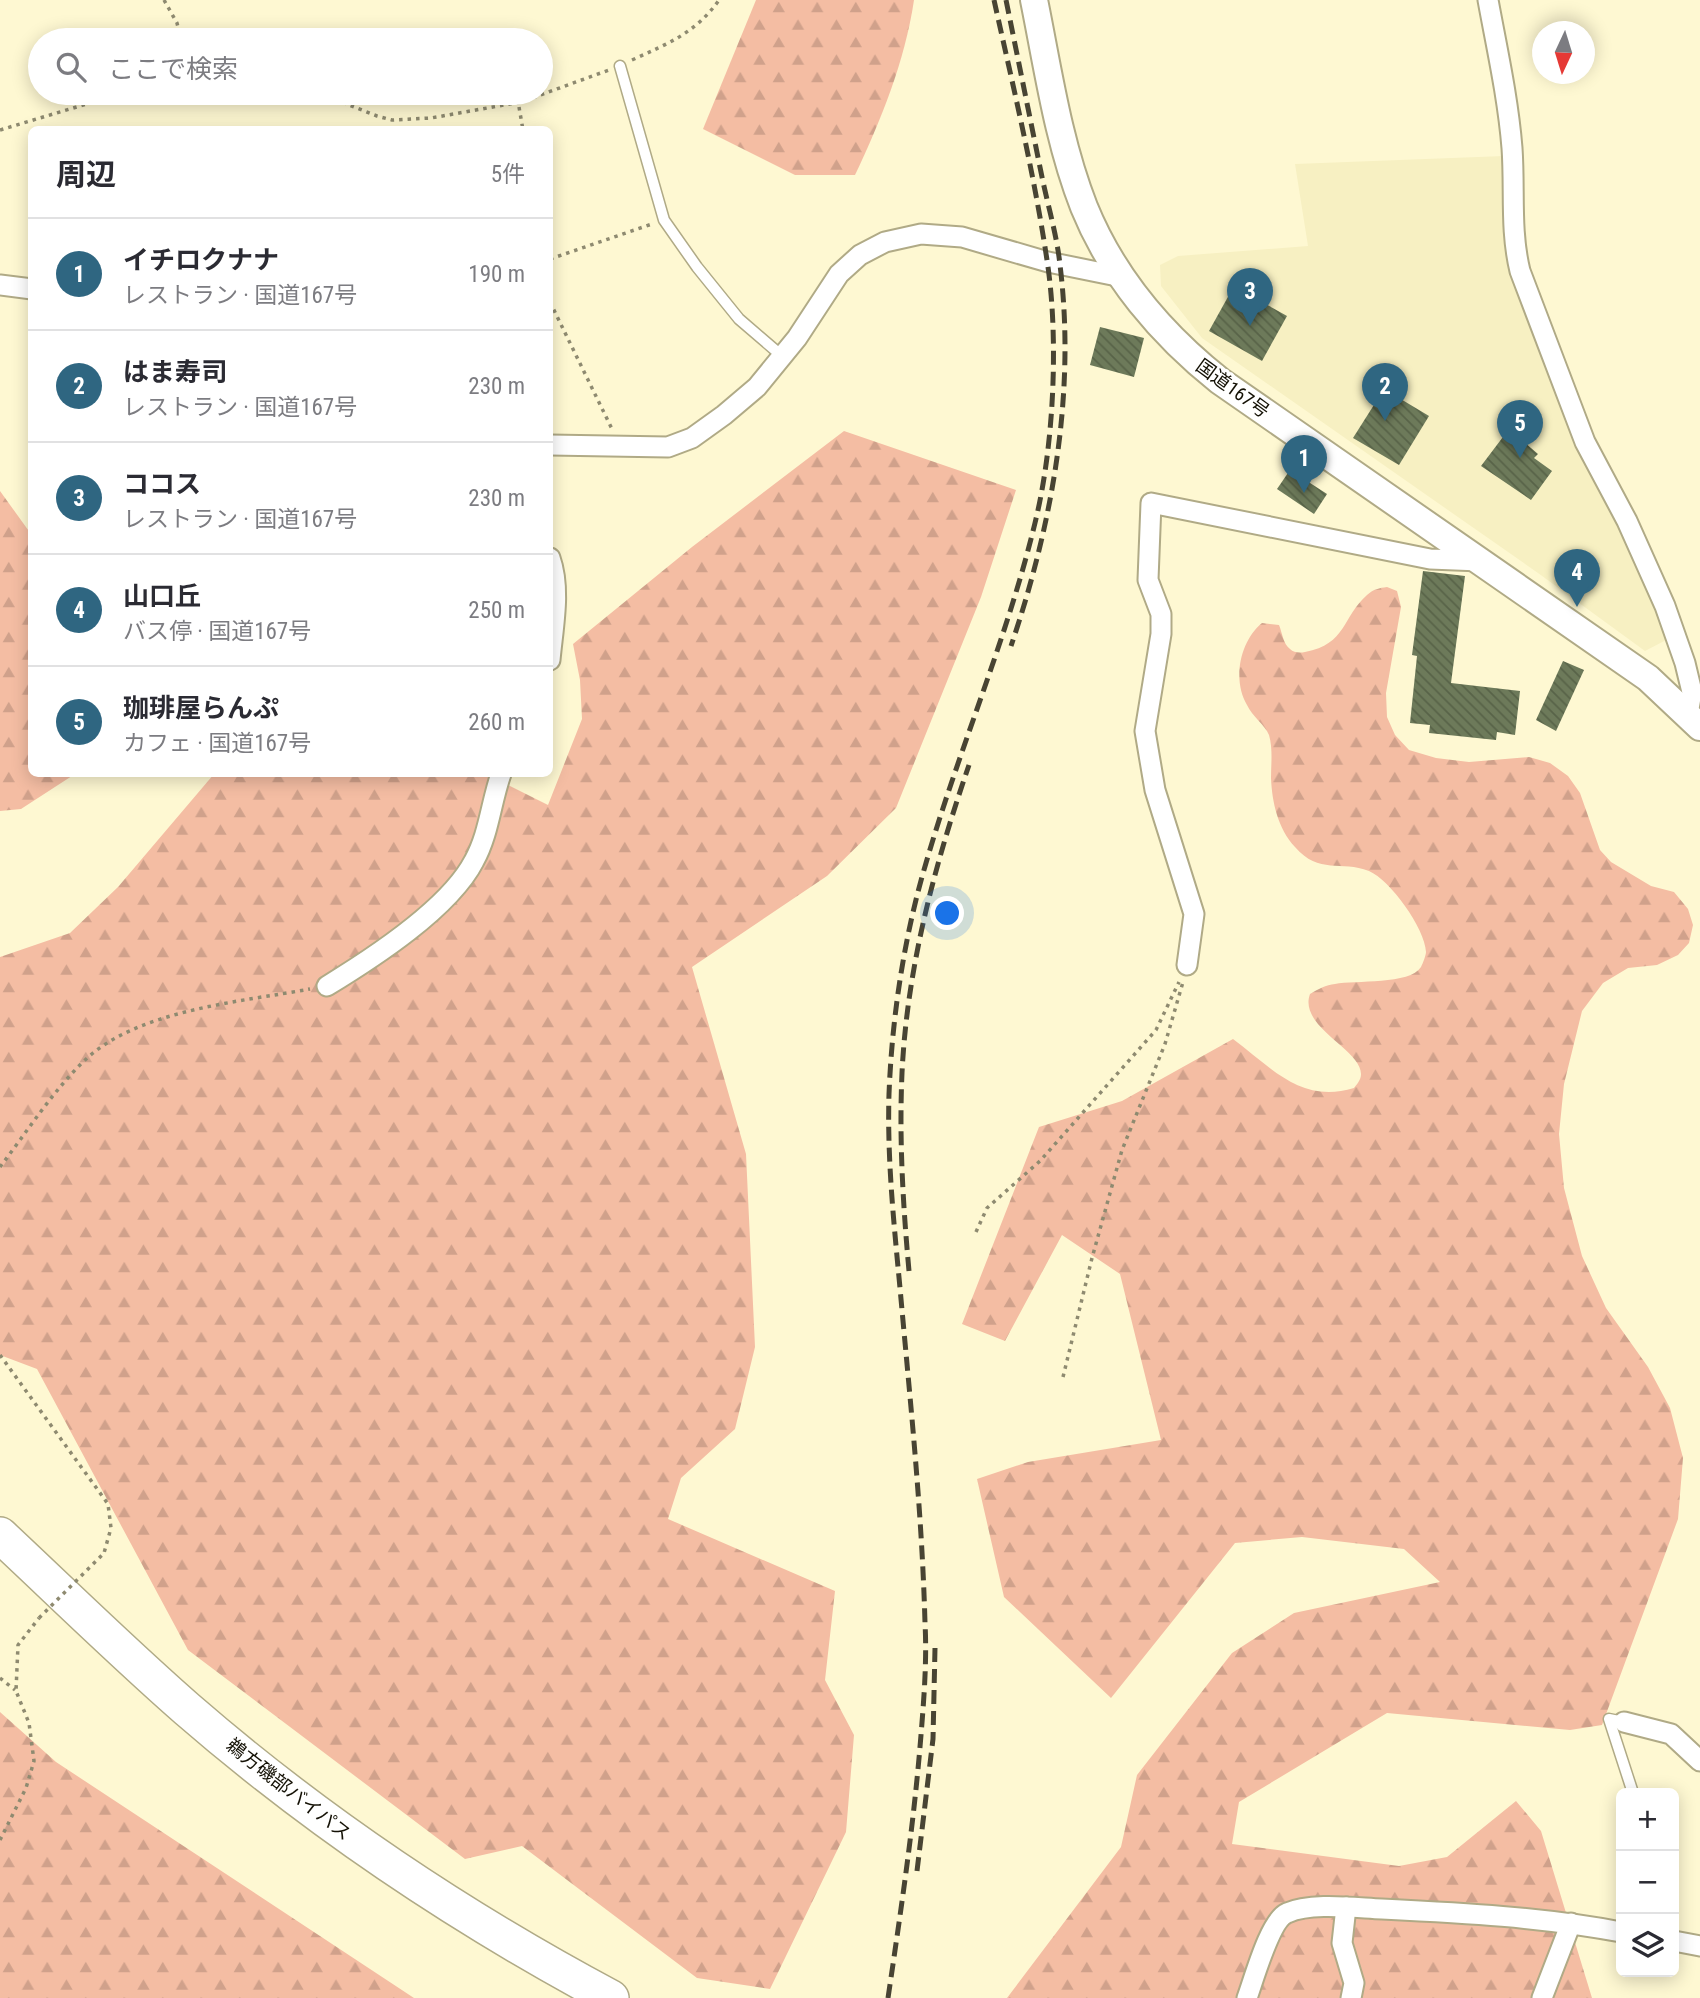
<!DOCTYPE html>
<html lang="ja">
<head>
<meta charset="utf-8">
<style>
  :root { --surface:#fff; --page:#f7f7f7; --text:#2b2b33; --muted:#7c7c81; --line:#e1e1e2; --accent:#2f6681 }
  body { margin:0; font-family:"Roboto Condensed","Noto Sans JP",sans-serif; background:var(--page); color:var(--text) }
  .controls { position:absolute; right:21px; bottom:21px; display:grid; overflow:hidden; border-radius:10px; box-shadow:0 4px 18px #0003 }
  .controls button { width:63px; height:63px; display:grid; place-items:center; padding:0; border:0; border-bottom:2px solid var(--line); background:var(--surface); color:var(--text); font:35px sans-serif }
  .compass { position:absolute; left:1532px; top:21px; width:63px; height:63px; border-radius:50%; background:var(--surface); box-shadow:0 4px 18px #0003; rotate:184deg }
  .you { position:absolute; left:948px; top:914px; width:24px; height:24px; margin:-18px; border:5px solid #fff; border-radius:50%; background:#1a73e8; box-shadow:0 0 0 10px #1a73e833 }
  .badge { display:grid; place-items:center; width:46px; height:46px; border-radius:50%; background:var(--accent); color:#fff; font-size:23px; font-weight:700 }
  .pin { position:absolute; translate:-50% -58px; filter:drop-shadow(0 2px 4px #0008) }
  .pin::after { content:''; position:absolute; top:37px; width:24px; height:21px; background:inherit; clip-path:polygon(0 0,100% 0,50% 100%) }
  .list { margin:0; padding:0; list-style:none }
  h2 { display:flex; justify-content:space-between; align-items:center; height:91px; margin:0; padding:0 28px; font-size:30px }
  h2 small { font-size:23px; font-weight:400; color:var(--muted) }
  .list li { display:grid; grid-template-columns:46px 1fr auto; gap:21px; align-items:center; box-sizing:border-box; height:112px; padding:0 28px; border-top:2px solid var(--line) }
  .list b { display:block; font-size:26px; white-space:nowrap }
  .list p { margin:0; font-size:23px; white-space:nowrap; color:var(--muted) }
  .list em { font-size:23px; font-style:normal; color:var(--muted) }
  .icon { flex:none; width:38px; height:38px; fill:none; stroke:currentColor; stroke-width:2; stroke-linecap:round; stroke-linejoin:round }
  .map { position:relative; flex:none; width:1700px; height:1998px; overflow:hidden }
  .search { position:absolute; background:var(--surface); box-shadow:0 4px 18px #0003; left:28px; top:28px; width:525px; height:77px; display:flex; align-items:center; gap:18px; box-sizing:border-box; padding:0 24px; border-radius:38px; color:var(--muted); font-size:26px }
  .panel { position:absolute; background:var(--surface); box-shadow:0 4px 18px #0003; left:28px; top:126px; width:525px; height:651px; border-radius:10px }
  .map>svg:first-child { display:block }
</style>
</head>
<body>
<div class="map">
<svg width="1700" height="1998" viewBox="0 0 1700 1998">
  <defs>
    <pattern id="forest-firs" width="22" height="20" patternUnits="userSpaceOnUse" patternTransform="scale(1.75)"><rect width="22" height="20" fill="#f4bda3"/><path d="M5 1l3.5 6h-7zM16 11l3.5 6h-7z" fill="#d0a18b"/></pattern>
    <pattern id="building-back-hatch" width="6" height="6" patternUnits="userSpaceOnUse" patternTransform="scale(1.75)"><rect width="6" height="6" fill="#6d7a5a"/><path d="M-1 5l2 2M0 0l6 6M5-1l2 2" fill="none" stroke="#586348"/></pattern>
  </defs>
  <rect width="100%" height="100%" fill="#fef8d2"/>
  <path fill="#f7f0c2" d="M1504,156V235L1514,277L1604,495L1668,639L1645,651L1538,573L1202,338L1161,286L1160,265L1178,256L1308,246L1295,164Z"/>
  <g fill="url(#forest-firs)">
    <path d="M756,0H914C905,61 881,120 855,175H795L703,129Z"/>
    <path d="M844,431L1016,490L981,597L896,808L827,876L692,967L746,1154L755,1347L735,1429L681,1478L668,1519L835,1591L825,1680L854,1735L846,1832L770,1989L697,1978L522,1846L465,1859L188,1650L37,1369L0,1355V957L70,933L118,887L214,774H486L548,805L582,719L580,680L573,644L692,547Z"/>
    <path d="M0,491L31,534L32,774H75L21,809L0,811Z"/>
    <path d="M1387,587L1397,591L1401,607L1386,693L1387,717L1395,735L1409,750L1436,758L1469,762L1529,757L1550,763L1568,776L1580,793L1600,850L1611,862L1651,886L1674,892L1688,909L1693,925L1689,943L1678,955L1657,965L1628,968L1603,983L1582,1011L1564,1084L1559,1134L1564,1188L1582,1256L1606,1308L1648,1367L1670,1408L1683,1458L1678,1519L1602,1725L1570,1730L1387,1713L1239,1802L1232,1844L1399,1866L1447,1857L1516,1801L1541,1831L1592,1998H1007L1121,1847L1137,1775L1232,1653L1294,1613L1440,1582L1404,1549L1302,1537L1235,1543L1111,1698L1004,1597L977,1479L1028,1462L1161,1440L1120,1274L1062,1235L1005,1341L962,1324L1039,1127L1122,1101L1233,1039C1272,1068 1301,1104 1354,1088C1357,1084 1361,1080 1361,1074C1361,1049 1298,1027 1310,994C1318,989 1326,985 1335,984C1355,980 1410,985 1421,967C1423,963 1426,955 1426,952C1425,928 1390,880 1369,871C1341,860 1319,875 1295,847C1278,829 1272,802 1271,778C1271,764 1273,749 1269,735C1265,725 1252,716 1247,705C1232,680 1240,641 1262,623L1279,625C1282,632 1283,644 1290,649C1294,653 1300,653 1305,652C1347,644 1342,617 1367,595C1374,589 1379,588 1387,587Z"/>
    <path d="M0,1712L56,1762L414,1998H0Z"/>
  </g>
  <g fill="url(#building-back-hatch)">
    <path d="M1234,286L1287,316L1262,361L1209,331Z"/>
    <path d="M1100,327L1144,338L1134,377L1090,365Z"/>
    <path d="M1384,389L1429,416L1399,465L1353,438Z"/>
    <path d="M1509,429L1538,454L1534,458L1552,471L1531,500L1481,466Z"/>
    <path d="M1290,470L1327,494L1314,514L1277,489Z"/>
    <path d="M1423,571L1465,576L1451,683L1520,691L1515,735L1497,732L1496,740L1429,733L1430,725L1410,723L1417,656L1412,655Z"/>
    <path d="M1563,661L1584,670L1556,731L1536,720Z"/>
  </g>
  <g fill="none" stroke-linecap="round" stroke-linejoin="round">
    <defs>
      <g id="lane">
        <path d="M620,66L664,220L697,267L739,319L782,356"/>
        <path d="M1624,1722L1609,1719L1633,1793"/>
      </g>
      <g id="street">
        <path d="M1488,0C1497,49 1508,98 1512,148C1515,190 1510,230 1520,271L1585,442L1627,521L1665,606L1685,663L1692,692L1688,714"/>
        <path d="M0,285L32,289"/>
        <path d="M550,445L668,447L692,438L724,415L757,387L797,338L839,274L860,255L885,242L921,234L962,237L1048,262L1122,277"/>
        <path d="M550,558C561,589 553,627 550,660"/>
        <path d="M1187,965L1194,914L1155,790L1145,731L1161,634V614L1148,580L1151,503L1430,559L1480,561"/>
        <path d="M327,986C373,958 449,909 474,861C489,834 491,802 501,774"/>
        <path d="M1624,1722L1671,1734L1700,1761"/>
        <path d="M1346,1907L1342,1943L1354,1983L1351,1998"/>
        <path d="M1674,1941L1700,1946"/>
        <path d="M1247,1998C1254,1979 1270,1920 1287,1913C1311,1902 1356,1908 1382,1909C1463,1913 1542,1917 1621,1932"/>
        <path d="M1542,1998L1571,1923"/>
      </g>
      <path id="secondary" d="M1034,0C1048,69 1058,141 1084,207C1112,276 1162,335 1220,381L1648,678L1700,727"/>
      <path id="highway" d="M0,1535C62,1593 123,1653 187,1709C316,1821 461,1918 611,1998"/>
    </defs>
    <use href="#lane" stroke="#b0aa86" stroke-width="13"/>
    <use href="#street" stroke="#b0aa86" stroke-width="23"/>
    <use href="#secondary" stroke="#b0aa86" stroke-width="30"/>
    <use href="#highway" stroke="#b0aa86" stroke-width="38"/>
    <g stroke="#8e8a70" stroke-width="3.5" stroke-dasharray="3.5 5" stroke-linecap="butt">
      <path d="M164,0L177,23L181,40"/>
      <path d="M632,60C667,44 696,33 719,0"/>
      <path d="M319,93L377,116L392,120L431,118L521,102L609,70"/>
      <path d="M519,107L523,130"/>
      <path d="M0,130L123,93"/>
      <path d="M550,259L652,224"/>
      <path d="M550,302L612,429"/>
      <path d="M0,1167C26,1133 53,1091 83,1062C135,1010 240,1002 310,989"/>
      <path d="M976,1232L987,1208L1040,1161L1156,1030L1179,982"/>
      <path d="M0,1355L108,1504L111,1528L104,1553"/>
      <path d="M1063,1377L1092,1258L1122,1150L1165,1044L1183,982"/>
      <path d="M0,1678L15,1690"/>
      <path d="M0,1840L26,1788L34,1761L29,1723L16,1691L18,1645L39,1618"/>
    </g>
    <use href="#lane" stroke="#fff" stroke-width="10"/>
    <use href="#street" stroke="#fff" stroke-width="19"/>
    <use href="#secondary" stroke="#fff" stroke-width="26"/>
    <use href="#highway" stroke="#fff" stroke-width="35"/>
    <g stroke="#484433" stroke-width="5" stroke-dasharray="14 7" stroke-linecap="butt">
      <path d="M1006,0C1018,59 1030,118 1042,177C1048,206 1057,236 1060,265C1076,394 1052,525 1011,646"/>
      <path d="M909,1271C903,1205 899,1139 902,1073C907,967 935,864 969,765"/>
      <path d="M917,1871L933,1739L935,1648"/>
      <path d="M888,1998C901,1910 914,1823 921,1735C924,1698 927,1660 925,1623C922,1511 910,1399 900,1288C894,1224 887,1159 889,1094C892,1017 904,937 926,863C959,749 1007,639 1035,523C1054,446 1059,338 1047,260C1034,173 1013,86 994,0"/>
    </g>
    <path stroke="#8e8a70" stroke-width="3.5" stroke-dasharray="3.5 5" stroke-linecap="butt" d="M39,1618L104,1553"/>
  </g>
  <g text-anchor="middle" stroke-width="6" stroke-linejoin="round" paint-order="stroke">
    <g font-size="19" fill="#141105" stroke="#fff">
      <text transform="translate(1233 388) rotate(36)" y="7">国道167号</text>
      <text transform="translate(289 1789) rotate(38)" y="7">鵜方磯部バイパス</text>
    </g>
  </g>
</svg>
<div class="controls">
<button>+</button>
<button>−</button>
<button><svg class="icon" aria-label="layers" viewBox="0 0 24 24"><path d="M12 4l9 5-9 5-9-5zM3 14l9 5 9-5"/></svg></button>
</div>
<svg class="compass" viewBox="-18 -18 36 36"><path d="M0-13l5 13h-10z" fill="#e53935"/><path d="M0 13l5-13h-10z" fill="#7c7c81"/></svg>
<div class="you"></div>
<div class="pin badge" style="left:1304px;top:493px">1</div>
<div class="pin badge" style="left:1385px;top:421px">2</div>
<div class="pin badge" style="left:1250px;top:326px">3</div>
<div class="pin badge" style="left:1577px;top:607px">4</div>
<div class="pin badge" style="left:1520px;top:458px">5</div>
<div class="search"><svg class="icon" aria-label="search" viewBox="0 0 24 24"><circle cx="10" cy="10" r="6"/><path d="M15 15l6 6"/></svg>ここで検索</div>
<section class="panel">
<h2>周辺<small>5件</small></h2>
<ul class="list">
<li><span class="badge">1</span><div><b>イチロクナナ</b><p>レストラン · 国道167号</p></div><em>190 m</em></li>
<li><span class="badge">2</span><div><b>はま寿司</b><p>レストラン · 国道167号</p></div><em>230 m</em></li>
<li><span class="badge">3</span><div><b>ココス</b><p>レストラン · 国道167号</p></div><em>230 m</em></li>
<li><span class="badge">4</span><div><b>山口丘</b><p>バス停 · 国道167号</p></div><em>250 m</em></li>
<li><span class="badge">5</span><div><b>珈琲屋らんぷ</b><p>カフェ · 国道167号</p></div><em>260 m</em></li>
</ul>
</section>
</div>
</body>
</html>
